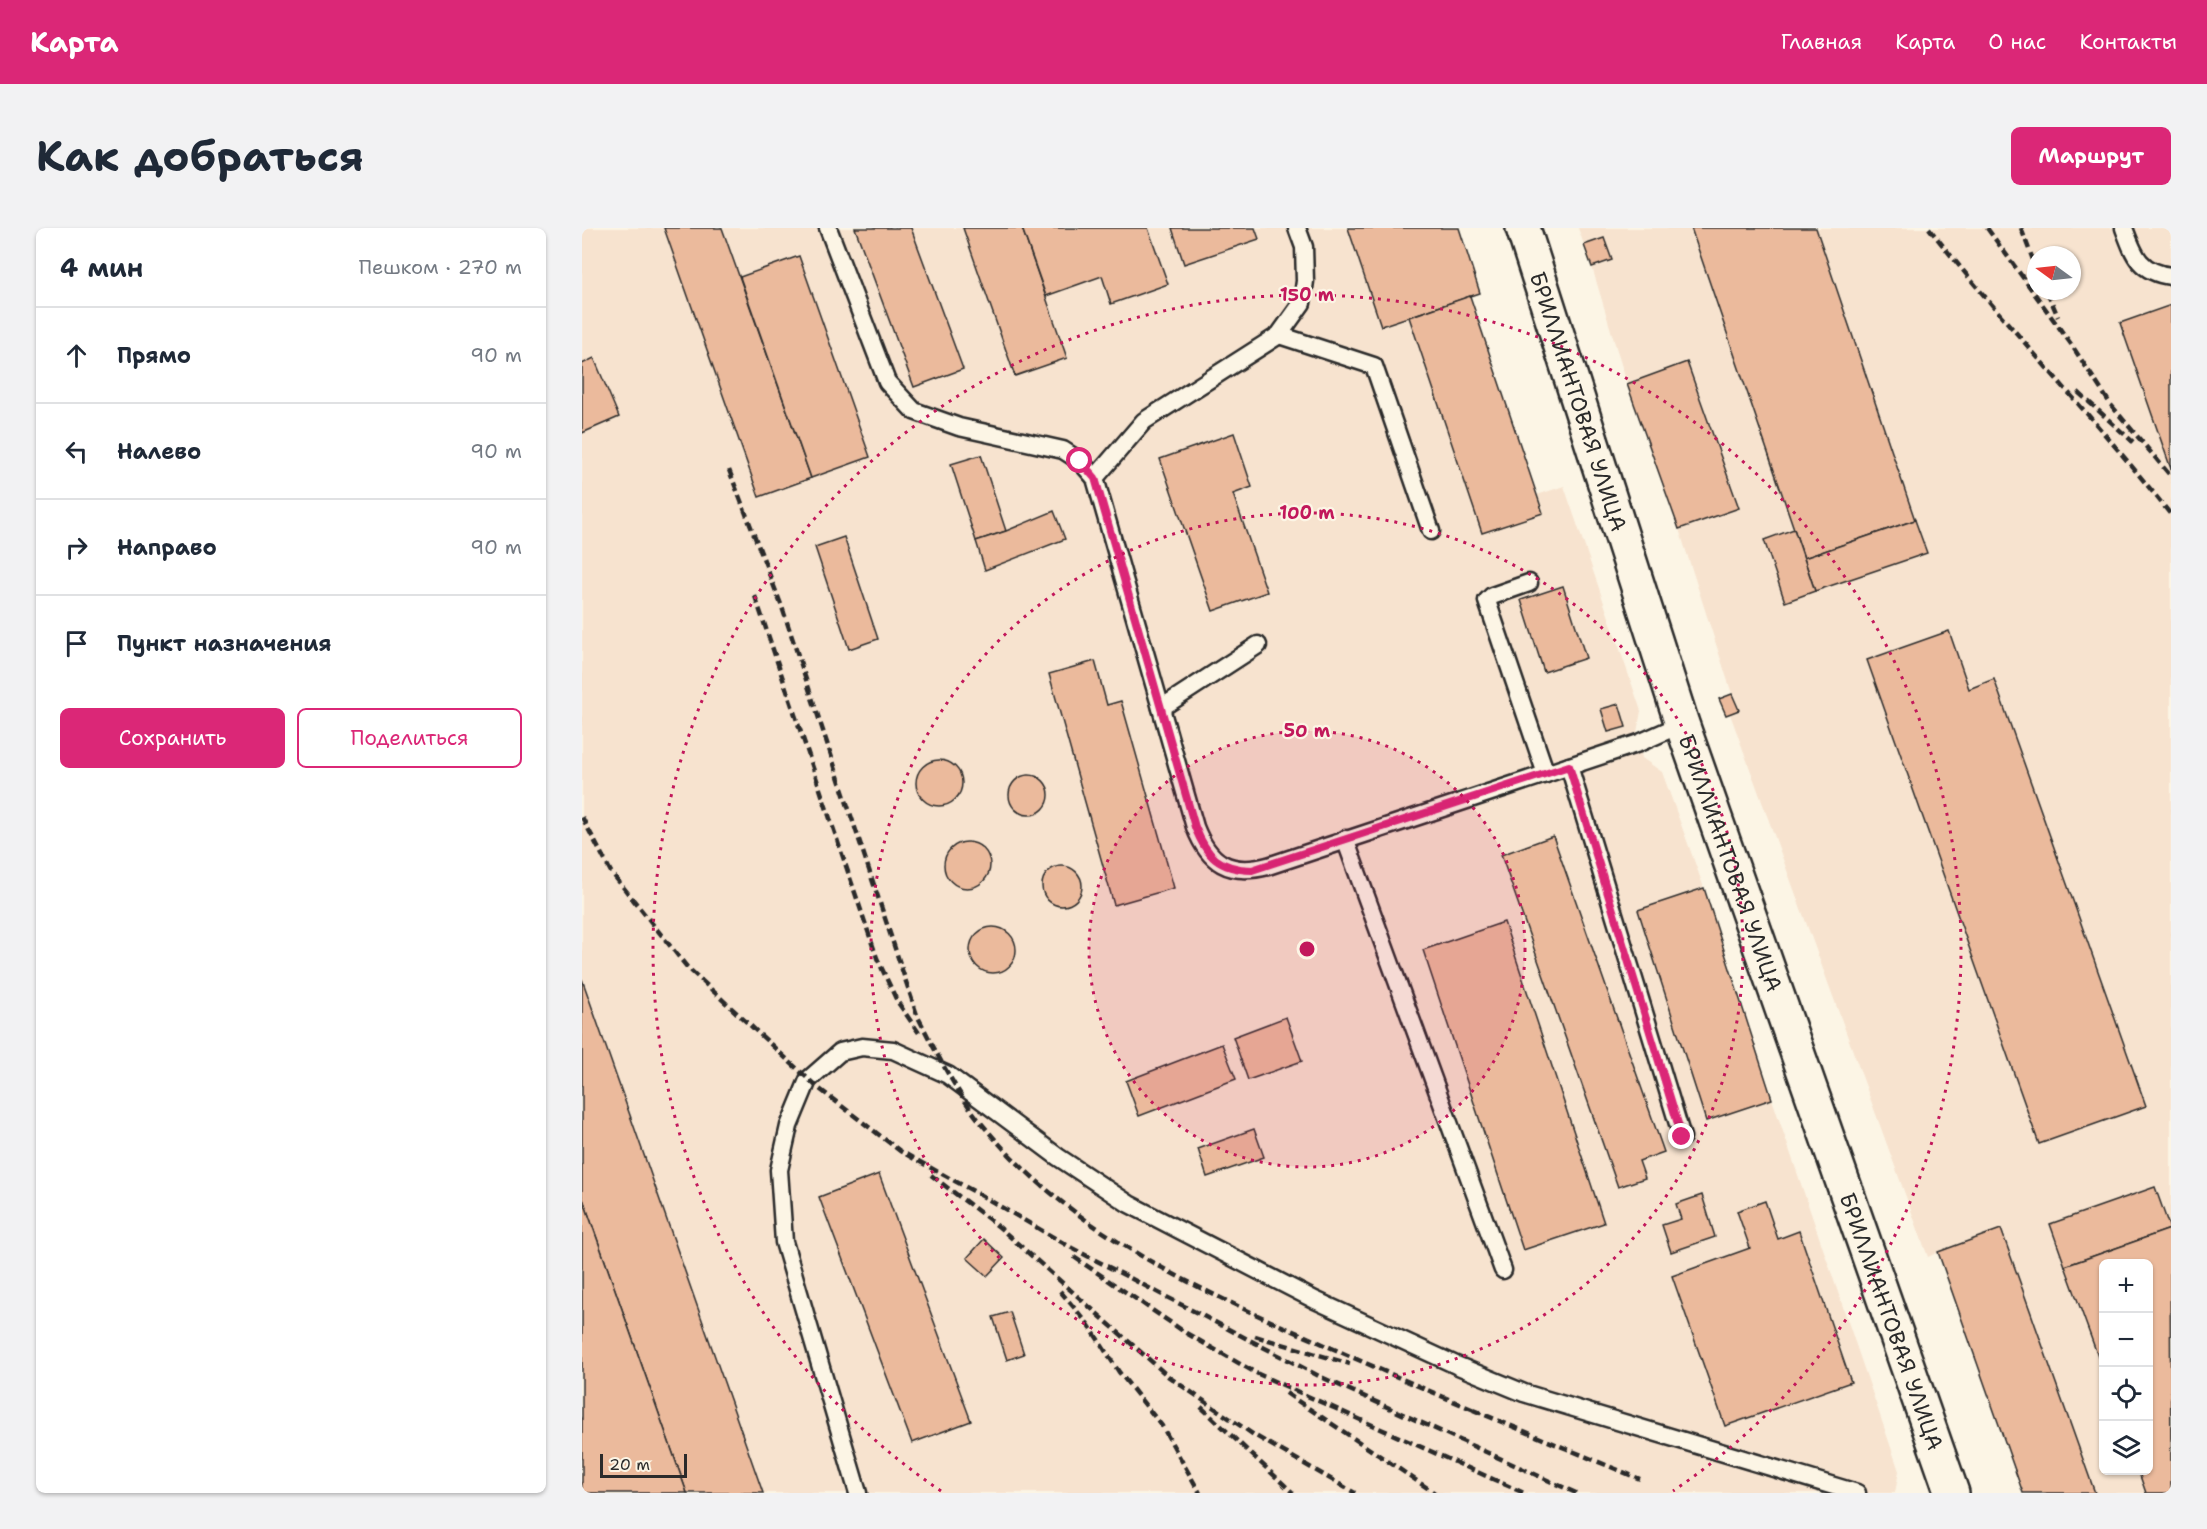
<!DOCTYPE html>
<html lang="ru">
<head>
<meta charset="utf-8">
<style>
  :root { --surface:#fff; --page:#f2f2f3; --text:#1f2937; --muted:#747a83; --line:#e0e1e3; --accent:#db2777 }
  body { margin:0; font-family:"Shantell Sans",sans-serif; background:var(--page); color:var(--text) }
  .controls { position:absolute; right:18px; bottom:18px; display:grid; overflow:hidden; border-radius:9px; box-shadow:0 2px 4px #0004 }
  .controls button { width:54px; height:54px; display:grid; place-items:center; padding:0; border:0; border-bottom:2px solid var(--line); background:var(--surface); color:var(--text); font:30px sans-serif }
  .compass { position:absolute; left:1445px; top:18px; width:54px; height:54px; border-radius:50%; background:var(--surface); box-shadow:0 2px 4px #0004; rotate:285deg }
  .scale { position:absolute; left:18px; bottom:15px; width:87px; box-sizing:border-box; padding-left:6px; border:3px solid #2b2b2b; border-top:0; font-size:16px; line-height:21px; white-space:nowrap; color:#2b2b2b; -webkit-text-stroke:4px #fcf5e5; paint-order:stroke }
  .stop { position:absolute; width:18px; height:18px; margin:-14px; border:4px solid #db2777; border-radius:50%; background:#fff }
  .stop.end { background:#db2777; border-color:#fff; box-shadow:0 2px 6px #0008 }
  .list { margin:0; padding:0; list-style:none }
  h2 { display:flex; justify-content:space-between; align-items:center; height:78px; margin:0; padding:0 24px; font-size:26px }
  h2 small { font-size:20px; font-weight:400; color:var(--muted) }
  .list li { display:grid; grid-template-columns:39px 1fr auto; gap:18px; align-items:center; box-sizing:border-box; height:96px; padding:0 24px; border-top:2px solid var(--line) }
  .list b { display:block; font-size:22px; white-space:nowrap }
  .list em { font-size:20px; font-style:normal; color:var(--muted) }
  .actions { display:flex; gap:12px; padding:18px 24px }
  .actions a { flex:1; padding:14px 0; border:2px solid var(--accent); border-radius:9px; text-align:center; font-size:21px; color:var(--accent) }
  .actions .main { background:var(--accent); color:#fff }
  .icon { flex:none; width:33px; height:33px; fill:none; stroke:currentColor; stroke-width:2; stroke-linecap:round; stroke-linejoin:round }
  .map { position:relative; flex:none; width:1589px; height:1265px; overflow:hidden; border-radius:9px }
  header { display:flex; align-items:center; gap:36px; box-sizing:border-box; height:84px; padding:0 30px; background:var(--accent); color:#fff }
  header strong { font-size:28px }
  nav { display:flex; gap:33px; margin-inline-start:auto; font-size:21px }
  .intro { display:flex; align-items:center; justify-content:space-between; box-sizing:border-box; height:144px; padding:0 36px }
  h1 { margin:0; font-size:42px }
  .button { padding:15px 27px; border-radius:9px; background:var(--accent); color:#fff; font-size:21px; font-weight:700 }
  main { display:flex; gap:36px; padding:0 36px }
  aside { flex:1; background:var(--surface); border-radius:9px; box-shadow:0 2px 4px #0004 }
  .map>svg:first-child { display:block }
</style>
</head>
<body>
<header>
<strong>Карта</strong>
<nav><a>Главная</a><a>Карта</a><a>О нас</a><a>Контакты</a></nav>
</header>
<div class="intro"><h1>Как добраться</h1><a class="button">Маршрут</a></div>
<main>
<aside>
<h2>4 мин<small>Пешком · 270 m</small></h2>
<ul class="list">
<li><svg class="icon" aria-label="ahead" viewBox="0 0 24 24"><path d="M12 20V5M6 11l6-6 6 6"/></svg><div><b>Прямо</b></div><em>90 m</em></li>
<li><svg class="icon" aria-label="left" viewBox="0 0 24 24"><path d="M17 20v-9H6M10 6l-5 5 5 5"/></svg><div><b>Налево</b></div><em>90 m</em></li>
<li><svg class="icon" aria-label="right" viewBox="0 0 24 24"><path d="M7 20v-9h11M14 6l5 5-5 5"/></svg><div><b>Направо</b></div><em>90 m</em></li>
<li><svg class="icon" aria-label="arrive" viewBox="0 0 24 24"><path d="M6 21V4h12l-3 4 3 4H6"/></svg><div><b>Пункт назначения</b></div></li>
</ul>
<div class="actions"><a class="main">Сохранить</a><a>Поделиться</a></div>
</aside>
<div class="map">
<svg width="1589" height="1265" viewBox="0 0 1589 1265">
  <rect width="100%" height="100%" fill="#fcf5e5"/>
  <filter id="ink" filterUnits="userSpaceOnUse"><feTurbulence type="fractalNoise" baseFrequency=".0167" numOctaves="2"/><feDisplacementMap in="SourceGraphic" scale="12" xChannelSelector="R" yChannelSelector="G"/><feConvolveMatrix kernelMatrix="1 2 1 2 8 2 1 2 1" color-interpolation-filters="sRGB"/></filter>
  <g filter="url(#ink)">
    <g fill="#f7e3cf" fill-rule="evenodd">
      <path d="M0,0H877L898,65L888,69L955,267L982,258L1059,483L1055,504L1060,530L1080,544L1122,660L1190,871L1317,1243L1313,1265H0Z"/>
      <path d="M996,0H1589V1265H1441L1356,1024L1346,1029L1148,486L1144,487L1137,471L1150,466L1097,301L1045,156L1010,39ZM1454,27H1490V63H1454ZM1522,1036H1566V1242H1522Z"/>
    </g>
    <g fill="#ebba9c" stroke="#2b2b2b" stroke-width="1.5">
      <path d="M82,0H140L229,250L177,269Z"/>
      <path d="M273,0H329L381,141L332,159Z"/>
      <path d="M381,0H440L485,130L433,148Z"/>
      <path d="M440,0H566L586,56L529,76L520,48L464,68Z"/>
      <path d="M590,0H673L677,11L602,36Z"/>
      <path d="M766,0H877L898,65L799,98Z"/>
      <path d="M1109,0H1234L1333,292L1222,330Z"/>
      <path d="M1022,10L1030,32L1010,39L1002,17Z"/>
      <path d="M217,28L288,229L229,250L158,49Z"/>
      <path d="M888,68L961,285L900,305L827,89Z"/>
      <path d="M1589,77V241L1538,95Z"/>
      <path d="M12,130L37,189L0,205V136Z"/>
      <path d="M1105,134L1157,280L1097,301L1045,156Z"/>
      <path d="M652,205L670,259L651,266L685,364L631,383L578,231Z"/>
      <path d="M399,227L424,303L394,313L369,236Z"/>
      <path d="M472,283L483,311L403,342L394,313L424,303Z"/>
      <path d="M1333,292L1345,325L1233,363L1222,330Z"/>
      <path d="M1212,301L1233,363L1203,374L1182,312Z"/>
      <path d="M262,309L296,411L267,421L233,319Z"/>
      <path d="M981,358L1004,430L962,444L939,372Z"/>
      <path d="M1367,403L1387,461L1412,451L1564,878L1457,916L1285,432Z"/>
      <path d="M513,433L525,477L539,473L592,660L532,677L467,446Z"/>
      <path d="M1150,466L1157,482L1144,487L1137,471Z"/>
      <path d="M1037,476L1044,499L1026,504L1019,481Z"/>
      <circle cx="357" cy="555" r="23"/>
      <circle cx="447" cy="567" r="20"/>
      <path d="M971,608L1082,924L1057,933L1063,950L1036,959L919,627Z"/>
      <circle cx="385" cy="637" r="23"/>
      <circle cx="480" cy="658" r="20"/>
      <path d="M1122,660L1190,871L1124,893L1056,682Z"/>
      <path d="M922,694L1022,995L941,1022L841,722Z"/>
      <circle cx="411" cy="722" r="23"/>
      <path d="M0,751L181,1265H105L0,968Z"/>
      <path d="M704,789L720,833L666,852L651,809Z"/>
      <path d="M640,816L654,851L557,888L544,853Z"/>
      <path d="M672,901L682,929L625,949L616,921Z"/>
      <path d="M297,946L389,1193L330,1215L237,969Z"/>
      <path d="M1573,959L1588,1001L1483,1038L1468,996Z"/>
      <path d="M1120,967L1133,1009L1089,1024L1080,997L1099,991L1094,976Z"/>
      <path d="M0,968L105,1265H0Z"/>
      <path d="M1183,973L1196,1011L1217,1003L1269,1154L1143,1198L1090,1048L1168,1020L1155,983Z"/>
      <path d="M1419,1001L1513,1265H1441L1356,1024Z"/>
      <path d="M1588,1001L1589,1265H1564L1556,1242H1566V1036H1522V1145L1483,1038Z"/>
      <path d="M402,1011L422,1030L405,1048L385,1030Z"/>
      <path d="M428,1084L442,1126L425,1132L411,1089Z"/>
    </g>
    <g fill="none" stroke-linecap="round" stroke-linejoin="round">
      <defs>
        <g id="service">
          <path d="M246,0L305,154L332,183L377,199L481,222L498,233L513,250L613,599C627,635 647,648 686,638L1057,515L1100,496"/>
          <path d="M1542,0C1552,27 1557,44 1589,48"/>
          <path d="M697,107L792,138L849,303"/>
          <path d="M513,250L562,193L697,107L720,75L723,53L722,19L715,0"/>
          <path d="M947,355L910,368L905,373L964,546"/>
          <path d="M579,480L676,417"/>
          <path d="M987,538L1100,909"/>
          <path d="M763,611L921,1042"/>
          <path d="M276,1265L202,1014L197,942L207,898L226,852L258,824L280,819L311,822L366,847L476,929L547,976L733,1072L874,1137L942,1165L1275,1265"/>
        </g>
        <g id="minor">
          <path id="s1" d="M941,0L1100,496L1370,1265"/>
        </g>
      </defs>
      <use href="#service" stroke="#2b2b2b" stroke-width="21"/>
      <use href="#minor" stroke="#2b2b2b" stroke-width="38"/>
      <use href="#service" stroke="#fcf5e5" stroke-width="16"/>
      <use href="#minor" stroke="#fcf5e5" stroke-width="33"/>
      <g stroke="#2b2b2b" stroke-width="4.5" stroke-dasharray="9 4.5" stroke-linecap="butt">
        <path d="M1347,0C1424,99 1512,188 1589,287"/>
        <path d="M1405,0L1489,116L1529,177L1587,246"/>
        <path d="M1439,0L1454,40"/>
        <path d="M1465,63L1476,89"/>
        <path d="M1496,164L1551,214"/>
        <path d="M147,242L200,379L335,787C354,824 373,863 400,896C487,1002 609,1059 732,1112C787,1137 843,1161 899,1185"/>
        <path d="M173,368L295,730L315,773L337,805"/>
        <path d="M0,589L29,644L105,739L235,859L318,923L402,969L490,1020L737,1148L994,1265"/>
        <path d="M349,947L417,999L587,1149L672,1207L773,1265"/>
        <path d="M492,1029L604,1105L674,1145L942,1265"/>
        <path d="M478,1063L506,1096L537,1144L580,1198L618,1265"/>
        <path d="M673,1108L768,1136"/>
        <path d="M704,1165L853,1265"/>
        <path d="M619,1179L711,1265"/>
        <path d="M891,1182L1058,1251"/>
      </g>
    </g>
  </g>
  <g fill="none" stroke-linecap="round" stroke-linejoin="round" filter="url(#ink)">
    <path stroke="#db2777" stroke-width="8" d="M498,233L513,250L613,599C625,629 637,641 670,642L987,538L1100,909"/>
  </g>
  <circle cx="725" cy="721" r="218" fill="#c2185b" fill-opacity=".12"/>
  <g fill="none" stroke="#c2185b" stroke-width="3" stroke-dasharray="3 6">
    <circle cx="725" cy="721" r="218"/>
    <circle cx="725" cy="721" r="436"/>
    <path d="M359 1263A654 654 0 1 1 1091 1263"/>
  </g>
  <g text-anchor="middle" stroke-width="4.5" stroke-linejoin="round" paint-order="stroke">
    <g font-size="22" fill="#2b2b2b" stroke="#fcf5e5">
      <text dy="8" stroke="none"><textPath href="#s1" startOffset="182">БРИЛЛИАНТОВАЯ УЛИЦА</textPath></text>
      <text dy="8" stroke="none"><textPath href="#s1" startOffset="668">БРИЛЛИАНТОВАЯ УЛИЦА</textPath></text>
      <text dy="8" stroke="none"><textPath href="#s1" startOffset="1154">БРИЛЛИАНТОВАЯ УЛИЦА</textPath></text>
    </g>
  </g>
  <circle cx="725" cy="721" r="9" fill="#c2185b" stroke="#fcf5e5" stroke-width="3"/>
  <g font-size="18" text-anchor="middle" font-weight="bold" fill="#c2185b" stroke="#fcf5e5" stroke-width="4.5" stroke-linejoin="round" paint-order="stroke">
    <text x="725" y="73">150 m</text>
    <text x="725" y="291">100 m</text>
    <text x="725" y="509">50 m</text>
  </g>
</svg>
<div class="controls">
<button>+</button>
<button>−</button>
<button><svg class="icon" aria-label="locate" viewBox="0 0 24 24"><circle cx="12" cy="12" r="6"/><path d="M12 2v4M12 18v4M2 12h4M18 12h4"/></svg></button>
<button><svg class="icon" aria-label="layers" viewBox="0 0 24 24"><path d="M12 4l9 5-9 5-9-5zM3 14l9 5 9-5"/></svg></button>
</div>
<svg class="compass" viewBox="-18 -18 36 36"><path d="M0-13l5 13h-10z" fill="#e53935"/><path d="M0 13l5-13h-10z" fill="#747a83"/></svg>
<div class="scale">20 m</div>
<div class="stop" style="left:498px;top:233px"></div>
<div class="stop end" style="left:1100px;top:909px"></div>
</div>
</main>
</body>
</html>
